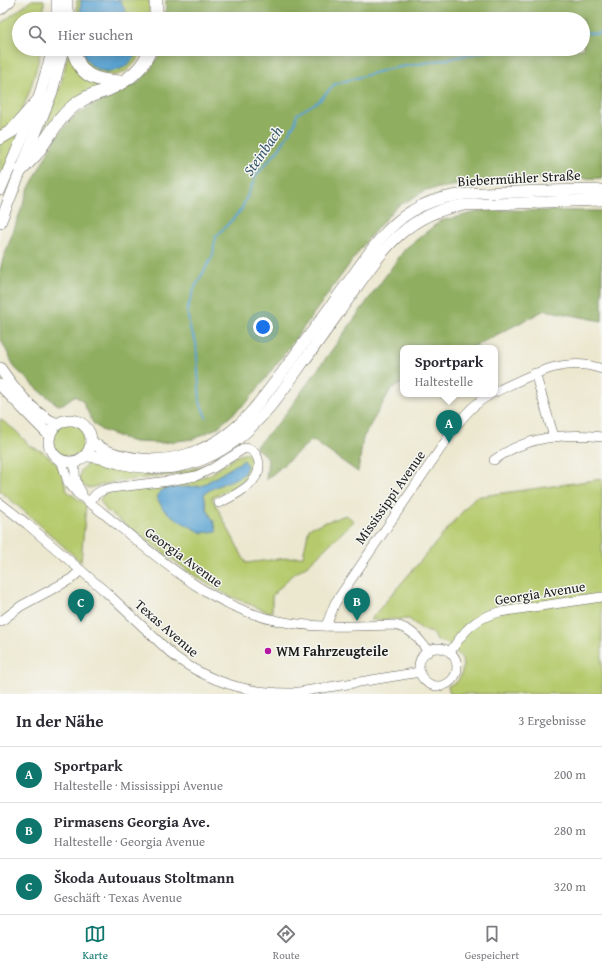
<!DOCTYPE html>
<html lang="de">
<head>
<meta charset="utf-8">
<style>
  :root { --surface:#fff; --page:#f2f2f3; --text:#2b2b33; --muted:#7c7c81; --line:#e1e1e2; --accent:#0f766e }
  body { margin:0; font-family:"Gentium Book Plus",serif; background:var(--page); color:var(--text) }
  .you { position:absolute; left:263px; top:327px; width:14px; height:14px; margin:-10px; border:3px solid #fff; border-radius:50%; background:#1a73e8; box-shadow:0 0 0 6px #1a73e833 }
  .badge { display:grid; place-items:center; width:26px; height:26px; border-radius:50%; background:var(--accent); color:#fff; font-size:13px; font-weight:700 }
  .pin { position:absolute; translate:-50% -33px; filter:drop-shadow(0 1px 2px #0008) }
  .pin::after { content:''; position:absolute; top:21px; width:14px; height:12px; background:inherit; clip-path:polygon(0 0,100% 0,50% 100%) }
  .popup { position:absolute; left:400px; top:345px; width:98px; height:52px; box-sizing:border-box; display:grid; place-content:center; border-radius:8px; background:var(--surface); filter:drop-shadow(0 1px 3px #0005); font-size:13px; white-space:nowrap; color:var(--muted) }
  .popup b { font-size:15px; color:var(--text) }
  .popup::after { content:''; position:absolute; left:50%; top:100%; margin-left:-8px; border:8px solid transparent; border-top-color:var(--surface) }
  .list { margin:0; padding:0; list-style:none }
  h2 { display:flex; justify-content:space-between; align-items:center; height:52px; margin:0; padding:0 16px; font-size:17px }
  h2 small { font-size:13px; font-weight:400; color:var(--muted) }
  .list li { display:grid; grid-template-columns:26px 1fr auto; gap:12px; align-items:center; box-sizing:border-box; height:56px; padding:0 16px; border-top:1px solid var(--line) }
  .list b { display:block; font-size:15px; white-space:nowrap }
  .list p { margin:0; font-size:13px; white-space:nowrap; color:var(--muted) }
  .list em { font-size:13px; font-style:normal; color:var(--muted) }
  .icon { flex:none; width:22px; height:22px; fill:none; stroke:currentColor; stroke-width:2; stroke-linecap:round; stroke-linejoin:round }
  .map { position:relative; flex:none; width:602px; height:694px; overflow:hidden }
  .search { position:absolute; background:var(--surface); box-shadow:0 2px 10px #0003; left:12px; right:12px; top:12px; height:44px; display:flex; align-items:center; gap:10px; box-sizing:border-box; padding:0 14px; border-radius:22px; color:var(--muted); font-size:15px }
  .sheet { height:220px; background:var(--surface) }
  nav { display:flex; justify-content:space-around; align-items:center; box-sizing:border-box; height:56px; border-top:1px solid var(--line); background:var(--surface); font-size:11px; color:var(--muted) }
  nav a { display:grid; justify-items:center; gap:2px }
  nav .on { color:var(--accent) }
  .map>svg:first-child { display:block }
</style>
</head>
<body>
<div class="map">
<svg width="602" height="694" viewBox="0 0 602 694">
  <rect width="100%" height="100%" fill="#f6f6f2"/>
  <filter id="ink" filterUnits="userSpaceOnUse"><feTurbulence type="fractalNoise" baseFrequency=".025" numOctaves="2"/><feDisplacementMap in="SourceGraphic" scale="8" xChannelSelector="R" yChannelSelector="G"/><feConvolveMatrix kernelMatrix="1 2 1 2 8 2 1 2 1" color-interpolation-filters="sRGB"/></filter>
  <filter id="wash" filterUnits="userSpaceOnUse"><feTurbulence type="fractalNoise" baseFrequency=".012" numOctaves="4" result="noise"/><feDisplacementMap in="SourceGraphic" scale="16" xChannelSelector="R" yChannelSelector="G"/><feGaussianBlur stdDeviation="0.9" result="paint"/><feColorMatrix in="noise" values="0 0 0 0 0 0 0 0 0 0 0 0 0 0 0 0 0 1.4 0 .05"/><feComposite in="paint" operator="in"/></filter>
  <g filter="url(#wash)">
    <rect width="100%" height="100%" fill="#ece8d0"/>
    <g fill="#b6ca6d" stroke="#697344">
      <path d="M32,0H44V19H19V49H41C37,68 25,114 11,126C8,129 3,131 0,132V24Z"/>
      <path d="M77,0H149L150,19H77Z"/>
      <path d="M78,49H143C135,67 120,81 100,73C96,72 92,71 89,68C83,63 81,56 78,49Z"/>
      <path d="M68,54L106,86L41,137L61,84Z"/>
      <path d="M20,132L0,179V142Z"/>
      <path d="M0,419L16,431L30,446L43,452L56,463L61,472L67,491L86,505L81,562L31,517L0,491Z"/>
      <circle cx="70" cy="440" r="17"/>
      <path d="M246,453L253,457C256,484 230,487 212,498L246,563L303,556L309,528L346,515L354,521L309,564L291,576L272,596V612H268L227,595L195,576L106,510L100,500L103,495L111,491L197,479L211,474L237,456Z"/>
      <path d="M90,462C106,464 120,470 136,473C161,477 189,470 213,463L189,473L120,481L89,488L82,485L79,479L81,470Z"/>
      <path d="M602,479V694H450L448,686L457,682L461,675L463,667L462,658L446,643L437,641L432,633L423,630L409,619L370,620L475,497Z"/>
    </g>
    <g fill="#90ae60" stroke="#56653e">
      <path d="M166,0H602V178L491,180L426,190L395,208L367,240L285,353L248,401L217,428L193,439L161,443L134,442L101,430L93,423L82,400L74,396L63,404L58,405L40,391L15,368L0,338V271L2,262L29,188L56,137L73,117L99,101L136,84L150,71L160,53L161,49H583V19H165Z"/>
      <path d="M486,210L602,211V321L545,310L471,348H403V383L391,389L363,438L358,472L312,440L266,480L268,458L255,447L281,420L405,249L440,221Z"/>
    </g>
    <g fill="#5aa3d1" stroke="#3b6076">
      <path d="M81,0H120L129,19H80Z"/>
      <path d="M82,49H138C129,78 89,80 82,49Z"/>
      <path d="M244,460L247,465L244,474C231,482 215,485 204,494L207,509L214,522L217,531L202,533L176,519L163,509L157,498L160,491L168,488L201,486Z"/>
    </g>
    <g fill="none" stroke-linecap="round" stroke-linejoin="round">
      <g stroke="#5aa3d1" stroke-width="2">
        <path d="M583,32L596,34L602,32"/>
        <path d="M206,417L200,402L196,342L190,329L187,310L194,289L213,255L215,238L241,210L257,174L280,148L295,123L297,114L319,101L335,84L388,69L448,59L496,49"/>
      </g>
    </g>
  </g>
  <g filter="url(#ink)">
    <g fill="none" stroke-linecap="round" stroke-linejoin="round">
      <defs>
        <g id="minor">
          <path d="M535,373L554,437"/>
          <path d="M495,392C529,376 564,355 602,369"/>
          <path d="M61,460L68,482L77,493C140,539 200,606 279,621C317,629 356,626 394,625C411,628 419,638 428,652"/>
          <path d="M494,460C525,437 565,433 602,437"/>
          <path d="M76,461C73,473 75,483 82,493"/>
          <path d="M89,502L96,494L103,490L111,488L169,481L196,476L213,468L245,448C252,449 256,452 258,459C265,482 235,495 219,503"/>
          <path d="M0,503L27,524L106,592L174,656C209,682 249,694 293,693L420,672"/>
          <path d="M0,622L21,606L71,579L81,570"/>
          <path d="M326,626L335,603L454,429C465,414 475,403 491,394"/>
          <circle cx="438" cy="667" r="19"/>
          <path d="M450,652C464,631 474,618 500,612L602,597"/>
        </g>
        <g id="major">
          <path d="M57,19V0"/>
          <path d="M67,19V0"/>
          <path d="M0,190L38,101L53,49"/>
          <path d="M0,223L52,92L63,49"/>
          <path d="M0,368C13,387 35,417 58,424"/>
          <path d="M0,385L50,436"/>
          <circle cx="70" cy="441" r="21"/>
          <path d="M91,441C104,453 124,457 141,459C171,463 207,451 230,432C251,416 266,393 282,373C304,342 327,312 349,281C367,256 385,227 412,211C444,191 481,193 517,192C545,191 574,190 602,190"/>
          <path d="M86,456C97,456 107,460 118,463C137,467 156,470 175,467C235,457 268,412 301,365C319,341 336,316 354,291C384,248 408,213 464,205L602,200"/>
        </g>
        <g id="highway">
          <path d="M0,8L9,0"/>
          <path d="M68,14V19"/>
          <path d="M156,19V0"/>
          <path d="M73,49C80,77 95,81 121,82"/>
          <path d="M0,138L12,131L38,101"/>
          <path d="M21,170C26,165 31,159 36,154C50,136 59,115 79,102C87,96 97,93 107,90C126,82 144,69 150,49"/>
        </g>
      </defs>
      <use href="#minor" stroke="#65635b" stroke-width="10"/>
      <use href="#major" stroke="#65635b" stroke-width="12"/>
      <use href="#highway" stroke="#65635b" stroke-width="14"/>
      <use href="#minor" stroke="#fff" stroke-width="9"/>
      <use href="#major" stroke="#fff" stroke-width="11"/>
      <use href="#highway" stroke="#fff" stroke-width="13"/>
    </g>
  </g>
  <circle fill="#b5179e" stroke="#f6f6f2" stroke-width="1.5" cx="268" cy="651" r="4"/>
  <g text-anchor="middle" stroke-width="3" stroke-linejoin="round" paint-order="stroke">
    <g font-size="14" fill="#1c1c1c" stroke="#f6f6f2">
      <text transform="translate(519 178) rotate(-3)" y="5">Biebermühler Straße</text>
      <text transform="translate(390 497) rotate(-55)" y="5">Mississippi Avenue</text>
      <text transform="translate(184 557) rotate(36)" y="5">Georgia Avenue</text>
      <text transform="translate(540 593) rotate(-9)" y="5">Georgia Avenue</text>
      <text transform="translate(167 628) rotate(41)" y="5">Texas Avenue</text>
    </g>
    <g font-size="14" font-weight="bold" fill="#1c1c1c" stroke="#f6f6f2" text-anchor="start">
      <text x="276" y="656">WM Fahrzeugteile</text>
    </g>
    <g font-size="15" font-style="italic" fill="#38596d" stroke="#f6f6f2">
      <text transform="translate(263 151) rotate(-55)" y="5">Steinbach</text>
    </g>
  </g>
</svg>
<div class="you"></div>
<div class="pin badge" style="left:449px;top:443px">A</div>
<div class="popup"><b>Sportpark</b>Haltestelle</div>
<div class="pin badge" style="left:357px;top:621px">B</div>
<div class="pin badge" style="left:81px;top:622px">C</div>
<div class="search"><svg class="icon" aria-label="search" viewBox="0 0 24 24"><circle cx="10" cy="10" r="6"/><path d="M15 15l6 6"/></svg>Hier suchen</div>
</div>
<section class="sheet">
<h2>In der Nähe<small>3 Ergebnisse</small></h2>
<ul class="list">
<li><span class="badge">A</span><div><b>Sportpark</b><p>Haltestelle · Mississippi Avenue</p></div><em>200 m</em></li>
<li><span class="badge">B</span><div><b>Pirmasens Georgia Ave.</b><p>Haltestelle · Georgia Avenue</p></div><em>280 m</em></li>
<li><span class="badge">C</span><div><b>Škoda Autouaus Stoltmann</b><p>Geschäft · Texas Avenue</p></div><em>320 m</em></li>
</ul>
</section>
<nav>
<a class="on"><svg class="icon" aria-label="map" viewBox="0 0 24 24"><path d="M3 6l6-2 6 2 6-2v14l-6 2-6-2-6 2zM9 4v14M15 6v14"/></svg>Karte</a>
<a><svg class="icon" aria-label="directions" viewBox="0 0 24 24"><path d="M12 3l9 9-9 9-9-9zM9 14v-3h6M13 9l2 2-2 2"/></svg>Route</a>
<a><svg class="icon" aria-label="saved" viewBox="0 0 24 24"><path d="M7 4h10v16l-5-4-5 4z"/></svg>Gespeichert</a>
</nav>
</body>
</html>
